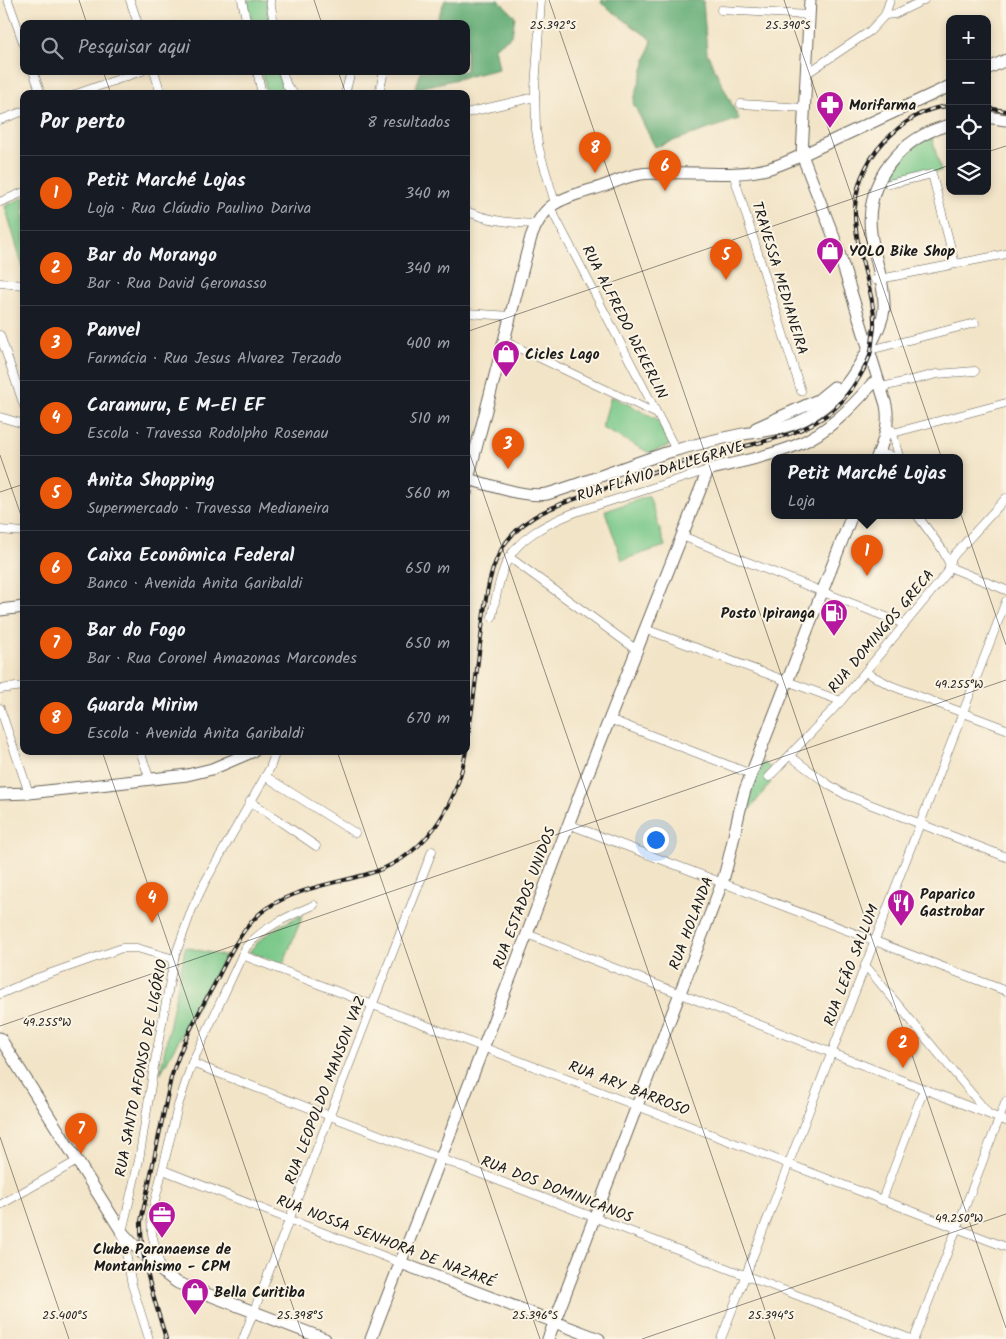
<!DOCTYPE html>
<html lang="pt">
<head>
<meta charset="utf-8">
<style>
  :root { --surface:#171b24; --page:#242831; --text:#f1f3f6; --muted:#9ea1a6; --line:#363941; --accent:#ea580c }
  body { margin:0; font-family:Kalam,sans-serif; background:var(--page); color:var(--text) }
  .controls { position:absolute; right:15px; top:15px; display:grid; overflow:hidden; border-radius:10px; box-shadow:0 2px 8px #0003 }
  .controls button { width:45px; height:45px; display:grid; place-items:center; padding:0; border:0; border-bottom:1px solid var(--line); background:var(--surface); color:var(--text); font:25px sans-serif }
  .you { position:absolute; left:655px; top:839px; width:18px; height:18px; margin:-12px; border:4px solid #fff; border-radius:50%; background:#1a73e8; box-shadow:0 0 0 8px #1a73e833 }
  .badge { display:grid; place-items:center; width:32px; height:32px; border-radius:50%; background:var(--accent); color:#fff; font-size:16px; font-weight:700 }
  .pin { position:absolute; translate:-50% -41px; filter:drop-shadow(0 1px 2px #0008) }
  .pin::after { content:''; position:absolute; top:26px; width:18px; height:15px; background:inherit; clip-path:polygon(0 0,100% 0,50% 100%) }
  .popup { position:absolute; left:771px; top:454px; width:192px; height:65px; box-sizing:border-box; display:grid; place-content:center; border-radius:10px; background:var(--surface); filter:drop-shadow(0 1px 4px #0005); font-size:16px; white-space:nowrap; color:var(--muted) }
  .popup b { font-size:19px; color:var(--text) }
  .popup::after { content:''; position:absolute; left:50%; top:100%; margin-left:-10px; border:10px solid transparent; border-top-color:var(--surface) }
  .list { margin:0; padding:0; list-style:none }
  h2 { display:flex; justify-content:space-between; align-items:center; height:65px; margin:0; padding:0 20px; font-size:21px }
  h2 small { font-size:16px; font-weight:400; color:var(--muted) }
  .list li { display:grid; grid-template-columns:32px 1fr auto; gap:15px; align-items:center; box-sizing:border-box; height:75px; padding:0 20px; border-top:1px solid var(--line) }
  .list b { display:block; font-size:19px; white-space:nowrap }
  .list p { margin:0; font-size:16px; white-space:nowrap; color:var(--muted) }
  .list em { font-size:16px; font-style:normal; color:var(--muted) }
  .icon { flex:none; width:28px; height:28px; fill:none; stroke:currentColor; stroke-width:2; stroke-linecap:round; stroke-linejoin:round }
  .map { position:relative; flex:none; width:1006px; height:1339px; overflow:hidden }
  .search { position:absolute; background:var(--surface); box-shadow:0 2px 8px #0003; left:20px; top:20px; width:450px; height:55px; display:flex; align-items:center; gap:12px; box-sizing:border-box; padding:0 18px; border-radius:10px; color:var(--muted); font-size:19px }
  .panel { position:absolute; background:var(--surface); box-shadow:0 2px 8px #0003; left:20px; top:90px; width:450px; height:665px; border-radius:10px }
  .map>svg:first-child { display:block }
</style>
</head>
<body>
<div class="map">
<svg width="1006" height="1339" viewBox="0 0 1006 1339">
  <rect width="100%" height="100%" fill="#fcf5e5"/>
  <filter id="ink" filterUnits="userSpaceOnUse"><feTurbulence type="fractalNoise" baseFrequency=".02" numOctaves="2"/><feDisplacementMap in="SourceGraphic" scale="10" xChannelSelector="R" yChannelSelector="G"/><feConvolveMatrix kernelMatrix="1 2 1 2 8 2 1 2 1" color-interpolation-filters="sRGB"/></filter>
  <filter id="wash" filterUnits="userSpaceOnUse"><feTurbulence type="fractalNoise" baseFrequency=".0096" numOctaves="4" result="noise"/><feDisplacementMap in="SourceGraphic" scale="20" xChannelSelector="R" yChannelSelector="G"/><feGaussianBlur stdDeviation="1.12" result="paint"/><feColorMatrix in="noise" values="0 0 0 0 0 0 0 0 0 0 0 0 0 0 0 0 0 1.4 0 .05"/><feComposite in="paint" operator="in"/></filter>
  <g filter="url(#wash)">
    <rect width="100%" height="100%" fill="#f2e4c7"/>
    <g fill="#79c889" stroke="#4a7252">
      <path d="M247,0H266L269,24H252Z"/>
      <path d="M262,71H277L281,82L287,94H267Z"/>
      <path d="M931,134L941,171L881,184L894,163Z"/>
      <path d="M24,197V271L5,206Z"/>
      <path d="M611,396L657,419L670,445L650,453L602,428Z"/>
      <path d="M649,496L665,546L622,560L605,511Z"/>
      <path d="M763,762L771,768L764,776L771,782L744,817L750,794Z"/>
      <path d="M303,915L283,964L249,952C263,934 282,924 303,915Z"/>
      <path d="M185,947L225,956L160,1074Z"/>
    </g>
    <g fill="#62ac75" stroke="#3f6448">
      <path d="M445,0H499L515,16L512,36L495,47L499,69L415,89L420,71H466V24H435Z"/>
      <path d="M602,0H703L707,53L739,119L655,147L633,103L652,40L601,3Z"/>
    </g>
  </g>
  <g filter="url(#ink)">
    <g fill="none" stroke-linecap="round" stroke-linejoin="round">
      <defs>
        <g id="street">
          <path d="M8,0L24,45"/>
          <path d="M130,0L138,24"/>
          <path d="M242,0L247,24"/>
          <path d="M270,0L274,24"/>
          <path d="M541,0L535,88L536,130L539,149L555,203"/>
          <path d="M721,10L809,15"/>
          <path d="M885,15L895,14L924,0"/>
          <path d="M33,71L41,94"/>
          <path d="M154,71L161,94"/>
          <path d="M257,71L262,94"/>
          <path d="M282,71L287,86L294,94"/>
          <path d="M806,74L870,31L885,15L890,0"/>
          <path d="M76,94L142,71"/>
          <path d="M345,94L351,71"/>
          <path d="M379,94L384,71"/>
          <path d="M741,104L805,108"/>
          <path d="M466,113L535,97"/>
          <path d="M0,120L24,111"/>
          <path d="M733,173L801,391"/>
          <path d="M889,184L932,174L955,264"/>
          <path d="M0,202L24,192"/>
          <path d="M550,207L676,450"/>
          <path d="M466,211C489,221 512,223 536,224"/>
          <path d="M875,280L1006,254"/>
          <path d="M0,283L24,285"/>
          <path d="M466,313L511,316"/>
          <path d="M0,335L24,406"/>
          <path d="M504,341L657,414"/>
          <path d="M870,350L975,323"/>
          <path d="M882,387L937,374L975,371"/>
          <path d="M0,417L24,424"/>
          <path d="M892,430L899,457"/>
          <path d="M893,433L1006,403"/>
          <path d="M878,456L889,455L894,457"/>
          <path d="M917,515L942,549L950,565L954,569L1006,590"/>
          <path d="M0,530L24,532"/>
          <path d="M682,536L904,624"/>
          <path d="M509,557L637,650"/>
          <path d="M492,617C495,601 498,584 504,568C515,538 548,523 576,512L708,470"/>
          <path d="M645,629L841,701"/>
          <path d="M865,672L892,686L1006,729"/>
          <path d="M0,689L24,686"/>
          <path d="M0,708L29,793"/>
          <path d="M609,719L751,774"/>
          <path d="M140,751L150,780"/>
          <path d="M790,756L829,785L846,795L1006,857"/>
          <path d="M265,776L355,833"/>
          <path d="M769,777L841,701L947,573L952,558L955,554L1006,498"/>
          <path d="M250,801L316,846"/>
          <path d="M568,824L1006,991"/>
          <path d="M527,934L1006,1121"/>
          <path d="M242,955L1006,1247"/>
          <path d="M865,965L987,1112"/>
          <path d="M0,994L37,978L122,948H137L174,959"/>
          <path d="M192,1063L911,1339"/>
          <path d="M163,1170L401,1263"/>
          <path d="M882,1200L924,1089"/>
          <path d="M0,1205L77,1161"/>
          <path d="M161,1270L152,1234L151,1217L178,1106L192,1063L246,947C265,926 289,916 314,905"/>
          <path d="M149,1339L132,1285L122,1232L139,1160L154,1066L174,959L192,909L205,882L270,768L276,751"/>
          <path d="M243,1339L432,851"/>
          <path d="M721,1339L1006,601"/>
          <path d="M914,1339L1006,1101"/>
        </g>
        <g id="secondary">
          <path d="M810,0L802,155L835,240L886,405C890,424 884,440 877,457"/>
          <path d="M987,69L1006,60"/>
          <path d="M987,117L1006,120"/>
          <path d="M756,428L818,400L834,387"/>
          <path d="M468,479C491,485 524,498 547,494C588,482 628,465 669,452C693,445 718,439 743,434C756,432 770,431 784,427C804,422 823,409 838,394C853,378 883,329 884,308C885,283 874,258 871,233C864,182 901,136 950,125"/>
          <path d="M466,493L468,479L531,237C544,202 561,199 594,189C610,185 624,176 641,174C648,173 656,173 663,173C698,171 736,178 770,168C793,161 814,149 836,139C874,121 912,104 950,86"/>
          <path d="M0,610L24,607"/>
          <path d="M0,794L29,793L187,775L212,769L254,751"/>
          <path d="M0,1038L122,1232C138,1250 157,1270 178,1283L325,1339"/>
          <path d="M401,1263L599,1339"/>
          <path d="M371,1339L527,934L581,791L708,470C737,462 769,457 797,445C828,432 851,408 873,383"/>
          <path d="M548,1339L722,883C732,852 736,821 745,790L852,515"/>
        </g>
      </defs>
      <use href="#street" stroke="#676258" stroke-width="9"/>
      <use href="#secondary" stroke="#676258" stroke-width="13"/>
      <use href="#street" stroke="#fff" stroke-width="8"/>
      <use href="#secondary" stroke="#fff" stroke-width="11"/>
      <defs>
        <g id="rail">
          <path d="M987,108L1006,111"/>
          <path d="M466,748C473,711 476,674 481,637C484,611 487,578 499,554C506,539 520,526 534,517C555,504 580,498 604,489C641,476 677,463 715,453C759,442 812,436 843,400C853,388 868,366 871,351C872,344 873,335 874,328C875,309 870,291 865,272C860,252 854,229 855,208C856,180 871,152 892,134C908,119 927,107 950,106"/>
          <path d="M166,1339C155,1300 140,1261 141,1221L171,1078C181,1045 197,1015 214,985C228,958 241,926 267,908C296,889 331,884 364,875C423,860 456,809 466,751"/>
        </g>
      </defs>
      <use href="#rail" stroke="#1c1c1c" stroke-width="4"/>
      <use href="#rail" stroke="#fcf5e5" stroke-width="2" stroke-dasharray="5.5" stroke-linecap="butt"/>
    </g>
  </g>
  <path fill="none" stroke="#1c1c1c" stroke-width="1" stroke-opacity="0.45" d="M79,0L87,24M314,0L322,24M549,0L1006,1328M784,0L1006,645M103,71L111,94M338,71L346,94M987,152L1006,146M466,332L950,165M466,443L775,1339M0,455L24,524M0,492L24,484M102,751L304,1339M337,751L540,1339M0,1026L1006,680M0,1137L69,1339M642,1339L1006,1214"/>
  <defs>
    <symbol id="pharmacy-pin" viewBox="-11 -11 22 30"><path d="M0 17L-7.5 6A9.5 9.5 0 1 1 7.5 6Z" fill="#b5179e" stroke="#fcf5e5"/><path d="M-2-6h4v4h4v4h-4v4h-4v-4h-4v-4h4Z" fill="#fff"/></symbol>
    <symbol id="shop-pin" viewBox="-11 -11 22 30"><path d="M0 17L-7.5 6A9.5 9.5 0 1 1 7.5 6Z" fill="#b5179e" stroke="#fcf5e5"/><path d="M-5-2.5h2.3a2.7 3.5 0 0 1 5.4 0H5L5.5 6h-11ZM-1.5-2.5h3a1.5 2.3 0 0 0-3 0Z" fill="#fff"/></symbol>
    <symbol id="fuel-pin" viewBox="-11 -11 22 30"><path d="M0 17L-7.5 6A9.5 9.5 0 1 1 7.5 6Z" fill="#b5179e" stroke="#fcf5e5"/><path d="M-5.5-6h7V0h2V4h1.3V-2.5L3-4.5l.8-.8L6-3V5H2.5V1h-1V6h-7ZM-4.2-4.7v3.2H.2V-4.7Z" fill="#fff"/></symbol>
    <symbol id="restaurant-pin" viewBox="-11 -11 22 30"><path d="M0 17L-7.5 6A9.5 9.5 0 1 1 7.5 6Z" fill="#b5179e" stroke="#fcf5e5"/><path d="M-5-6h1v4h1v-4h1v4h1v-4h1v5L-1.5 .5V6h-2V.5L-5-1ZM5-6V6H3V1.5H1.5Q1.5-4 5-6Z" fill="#fff"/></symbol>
    <symbol id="office-pin" viewBox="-11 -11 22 30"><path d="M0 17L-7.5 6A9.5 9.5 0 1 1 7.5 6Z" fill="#b5179e" stroke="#fcf5e5"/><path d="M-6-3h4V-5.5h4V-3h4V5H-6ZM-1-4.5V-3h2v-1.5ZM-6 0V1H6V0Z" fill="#fff"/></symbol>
  </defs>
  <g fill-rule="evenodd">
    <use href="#pharmacy-pin" x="814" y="89" width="32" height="43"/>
    <use href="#shop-pin" x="814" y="235" width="32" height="43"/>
    <use href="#shop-pin" x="490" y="338" width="32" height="43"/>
    <use href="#fuel-pin" x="818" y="597" width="32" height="43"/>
    <use href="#restaurant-pin" x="885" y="887" width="32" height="43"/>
    <use href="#office-pin" x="146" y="1199" width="32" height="43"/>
    <use href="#shop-pin" x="179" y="1276" width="32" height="43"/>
  </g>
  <g text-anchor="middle" stroke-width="4" stroke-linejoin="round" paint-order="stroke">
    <g font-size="15" font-weight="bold" fill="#1c1c1c" stroke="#fcf5e5" text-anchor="start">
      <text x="849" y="110">Morifarma</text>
      <text x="849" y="256">YOLO Bike Shop</text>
      <text x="525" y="359">Cicles Lago</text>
      <text x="815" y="618" text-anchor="end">Posto Ipiranga</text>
      <text x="920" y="899">Paparico<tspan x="920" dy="17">Gastrobar</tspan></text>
      <text x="162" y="1254" text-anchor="middle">Clube Paranaense de<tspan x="162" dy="17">Montanhismo - CPM</tspan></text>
      <text x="214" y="1297">Bella Curitiba</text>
    </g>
    <g font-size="15" fill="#1c1c1c" stroke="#fcf5e5">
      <text transform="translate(780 278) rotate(73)" y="5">TRAVESSA MEDIANEIRA</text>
      <text transform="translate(625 322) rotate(63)" y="5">RUA ALFREDO WEKERLIN</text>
      <text transform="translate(660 471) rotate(-17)" y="5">RUA FLÁVIO DALLEGRAVE</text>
      <text transform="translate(881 631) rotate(-50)" y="5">RUA DOMINGOS GRECA</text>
      <text transform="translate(524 898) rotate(-69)" y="5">RUA ESTADOS UNIDOS</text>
      <text transform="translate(691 923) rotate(-69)" y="5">RUA HOLANDA</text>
      <text transform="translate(851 965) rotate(-69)" y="5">RUA LEÃO SALLUM</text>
      <text transform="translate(141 1068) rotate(-79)" y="5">RUA SANTO AFONSO DE LIGÓRIO</text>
      <text transform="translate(629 1088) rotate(21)" y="5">RUA ARY BARROSO</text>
      <text transform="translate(325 1090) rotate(-69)" y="5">RUA LEOPOLDO MANSON VAZ</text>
      <text transform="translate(557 1189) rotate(21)" y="5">RUA DOS DOMINICANOS</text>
      <text transform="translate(386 1241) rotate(21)" y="5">RUA NOSSA SENHORA DE NAZARÉ</text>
    </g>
  </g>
  <g font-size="12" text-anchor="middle" fill="#1c1c1c" stroke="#fcf5e5" stroke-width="4" stroke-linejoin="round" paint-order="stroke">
    <text x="553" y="29">25.392°S</text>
    <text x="788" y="29">25.390°S</text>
    <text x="959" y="688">49.255°W</text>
    <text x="47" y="1026">49.255°W</text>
    <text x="959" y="1222">49.250°W</text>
    <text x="65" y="1319">25.400°S</text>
    <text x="300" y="1319">25.398°S</text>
    <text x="535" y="1319">25.396°S</text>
    <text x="771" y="1319">25.394°S</text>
  </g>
</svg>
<div class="controls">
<button>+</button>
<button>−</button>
<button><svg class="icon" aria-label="locate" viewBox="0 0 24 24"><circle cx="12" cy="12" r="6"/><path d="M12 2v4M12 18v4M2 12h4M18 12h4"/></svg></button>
<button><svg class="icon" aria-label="layers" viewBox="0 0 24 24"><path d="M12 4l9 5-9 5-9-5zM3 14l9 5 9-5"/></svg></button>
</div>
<div class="you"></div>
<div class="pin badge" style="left:867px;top:576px">1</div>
<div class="popup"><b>Petit Marché Lojas</b>Loja</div>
<div class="pin badge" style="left:903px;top:1068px">2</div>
<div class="pin badge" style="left:508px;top:469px">3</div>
<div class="pin badge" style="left:152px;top:923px">4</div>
<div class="pin badge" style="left:726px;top:280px">5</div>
<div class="pin badge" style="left:665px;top:191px">6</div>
<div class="pin badge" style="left:81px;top:1154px">7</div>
<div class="pin badge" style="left:595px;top:173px">8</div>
<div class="search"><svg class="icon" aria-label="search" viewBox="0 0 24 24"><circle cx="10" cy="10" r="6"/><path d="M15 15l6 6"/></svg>Pesquisar aqui</div>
<section class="panel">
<h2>Por perto<small>8 resultados</small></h2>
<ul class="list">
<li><span class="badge">1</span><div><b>Petit Marché Lojas</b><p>Loja · Rua Cláudio Paulino Dariva</p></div><em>340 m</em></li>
<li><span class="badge">2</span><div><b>Bar do Morango</b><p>Bar · Rua David Geronasso</p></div><em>340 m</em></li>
<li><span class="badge">3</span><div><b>Panvel</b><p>Farmácia · Rua Jesus Alvarez Terzado</p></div><em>400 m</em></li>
<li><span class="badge">4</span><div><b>Caramuru, E M-EI EF</b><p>Escola · Travessa Rodolpho Rosenau</p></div><em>510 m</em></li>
<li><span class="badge">5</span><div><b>Anita Shopping</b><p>Supermercado · Travessa Medianeira</p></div><em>560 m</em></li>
<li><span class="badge">6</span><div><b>Caixa Econômica Federal</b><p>Banco · Avenida Anita Garibaldi</p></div><em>650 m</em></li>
<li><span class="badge">7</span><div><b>Bar do Fogo</b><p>Bar · Rua Coronel Amazonas Marcondes</p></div><em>650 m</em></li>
<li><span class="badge">8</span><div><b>Guarda Mirim</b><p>Escola · Avenida Anita Garibaldi</p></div><em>670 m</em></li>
</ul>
</section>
</div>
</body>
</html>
